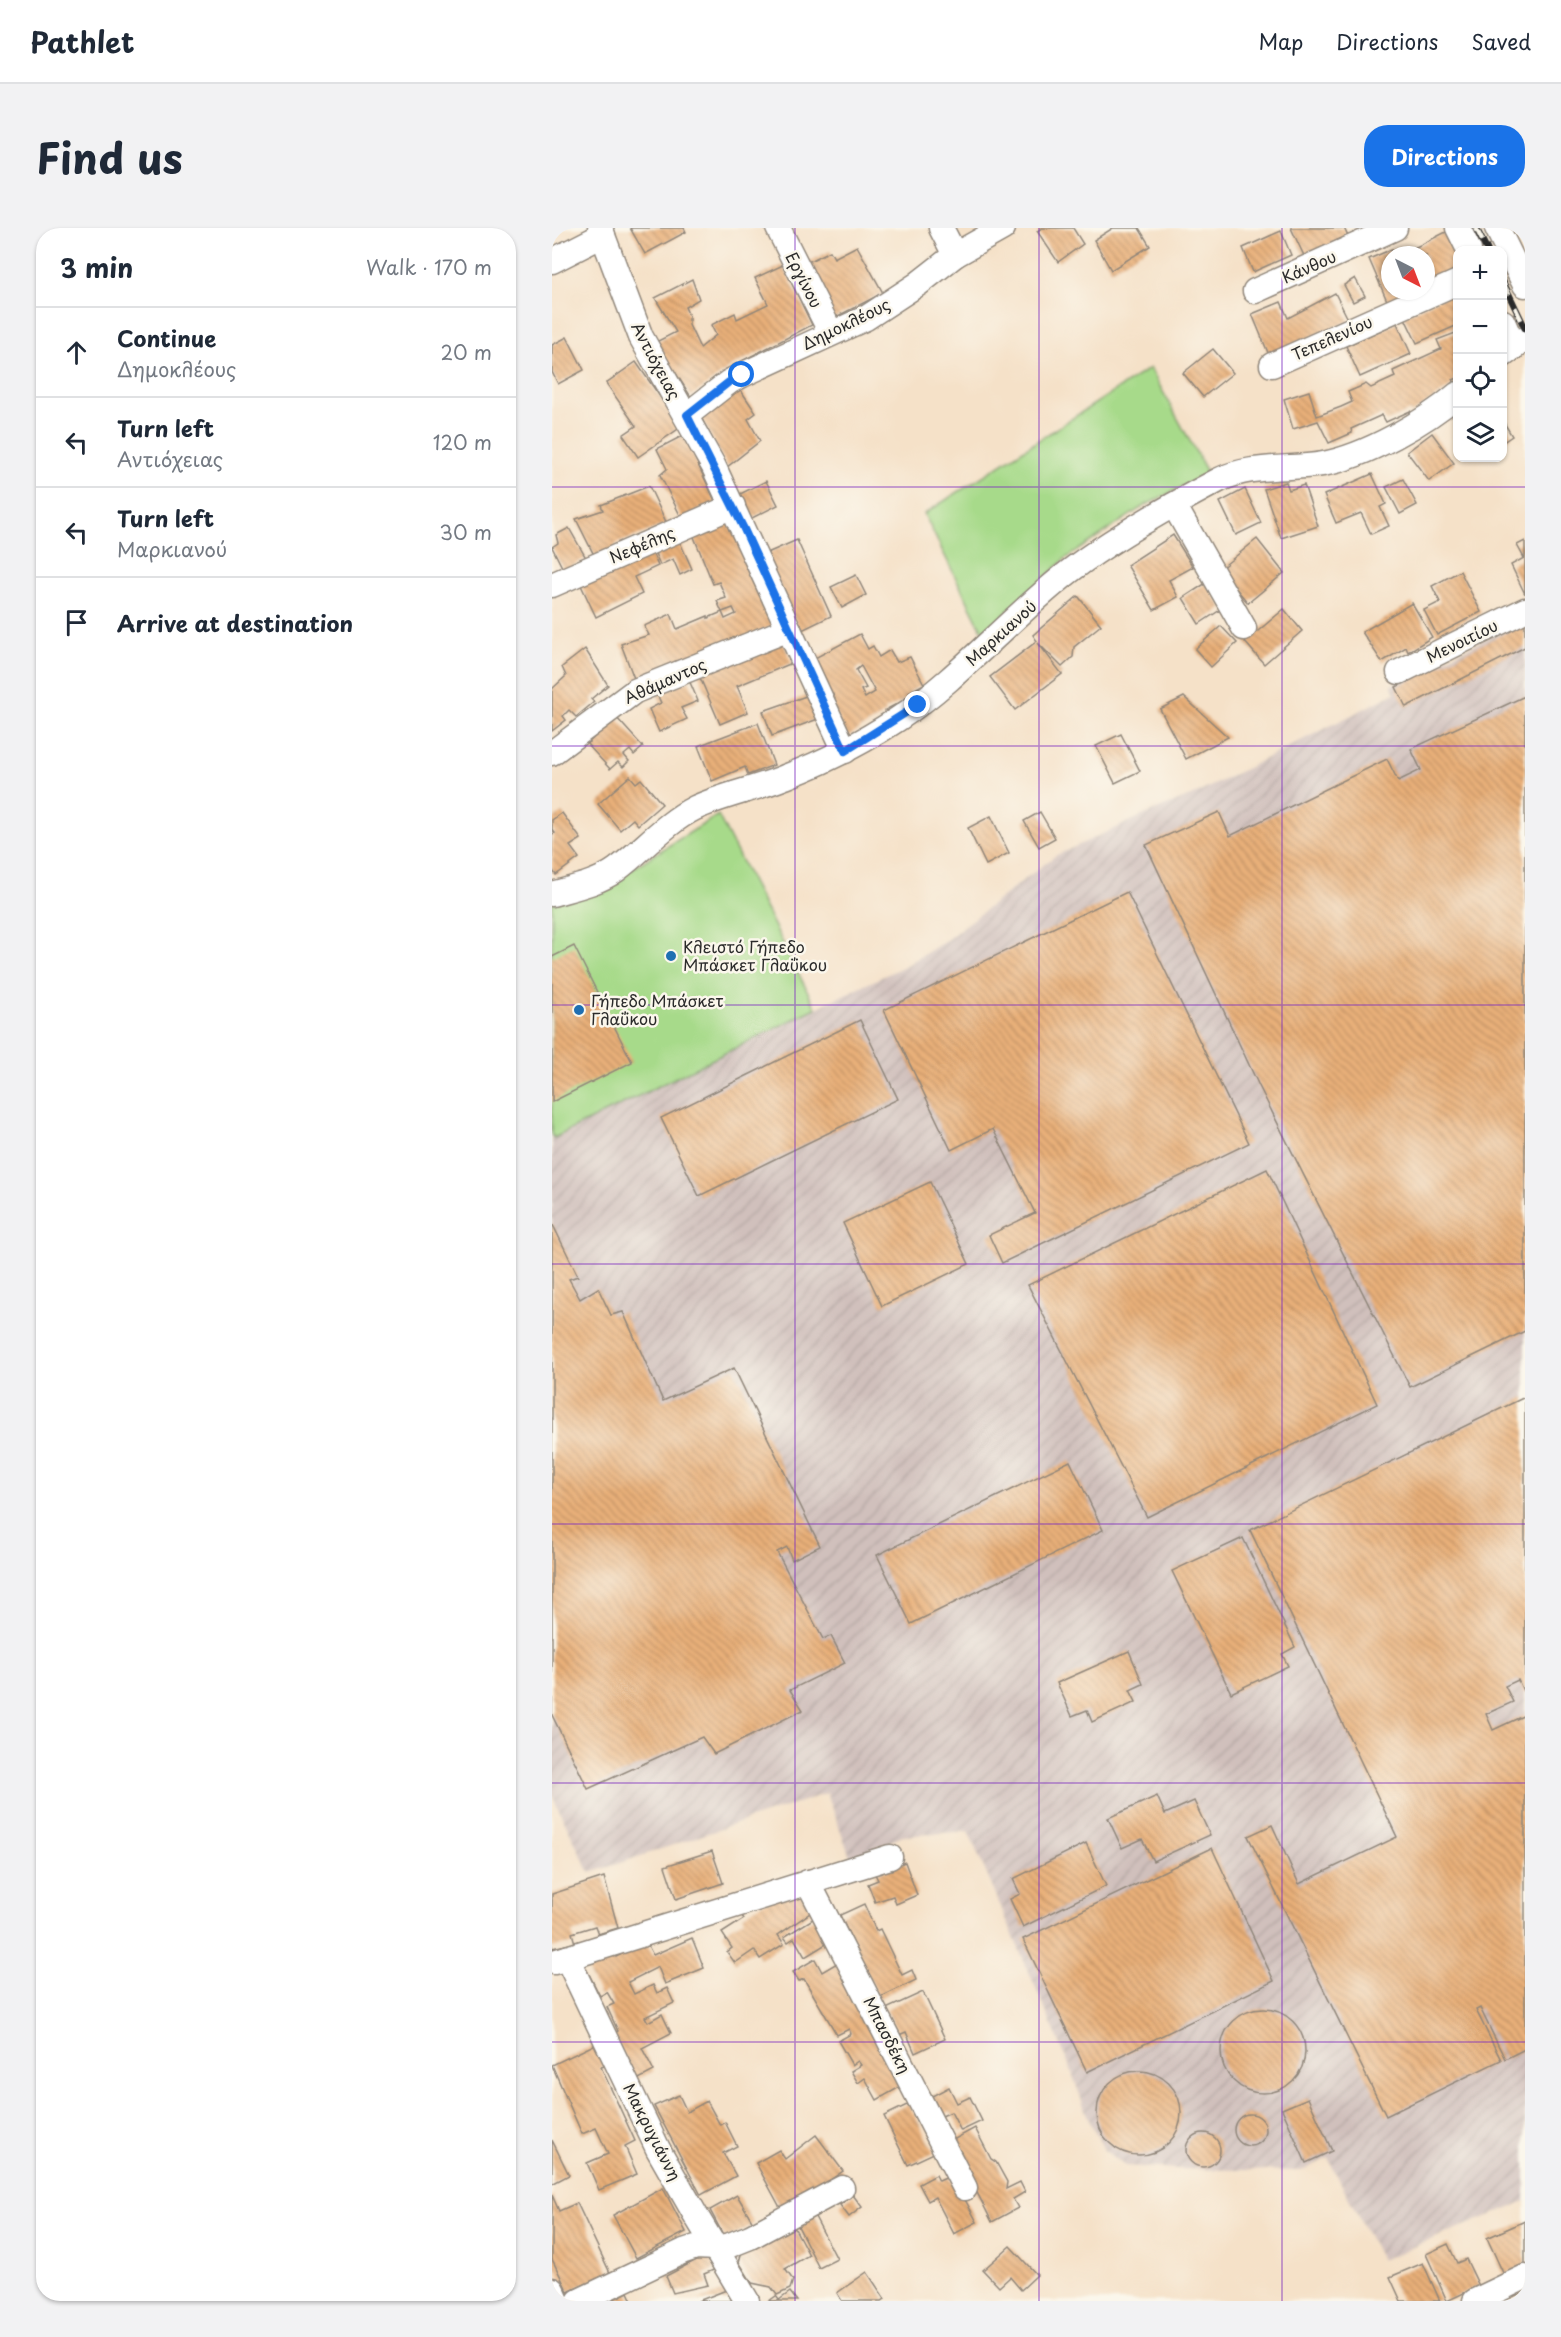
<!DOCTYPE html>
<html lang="en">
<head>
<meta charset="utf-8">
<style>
  :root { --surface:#fff; --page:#f2f2f3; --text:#1f2937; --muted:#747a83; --line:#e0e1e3; --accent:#1a73e8 }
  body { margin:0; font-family:"Playpen Sans",sans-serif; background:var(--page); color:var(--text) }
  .controls { position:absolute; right:18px; top:18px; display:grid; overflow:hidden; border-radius:12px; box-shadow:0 2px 4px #0004 }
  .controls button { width:54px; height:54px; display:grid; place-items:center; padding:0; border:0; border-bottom:2px solid var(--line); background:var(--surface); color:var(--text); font:30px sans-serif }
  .compass { position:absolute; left:829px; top:18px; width:54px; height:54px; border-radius:50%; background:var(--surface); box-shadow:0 2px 4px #0004; rotate:138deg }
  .stop { position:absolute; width:18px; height:18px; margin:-14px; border:4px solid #1a73e8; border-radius:50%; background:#fff }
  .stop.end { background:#1a73e8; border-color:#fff; box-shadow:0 2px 6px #0008 }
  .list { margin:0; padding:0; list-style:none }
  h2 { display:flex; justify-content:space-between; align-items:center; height:78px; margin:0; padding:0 24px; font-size:26px }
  h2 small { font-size:20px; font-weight:400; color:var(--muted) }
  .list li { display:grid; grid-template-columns:39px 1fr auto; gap:18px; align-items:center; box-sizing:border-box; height:90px; padding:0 24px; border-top:2px solid var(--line) }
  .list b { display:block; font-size:22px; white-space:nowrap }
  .list p { margin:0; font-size:20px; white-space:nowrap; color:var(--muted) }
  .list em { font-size:20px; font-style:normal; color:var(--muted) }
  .icon { flex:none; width:33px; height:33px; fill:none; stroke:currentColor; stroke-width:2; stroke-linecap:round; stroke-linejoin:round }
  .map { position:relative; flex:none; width:973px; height:2073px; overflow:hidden; border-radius:24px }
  header { display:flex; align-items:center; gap:36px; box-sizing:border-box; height:84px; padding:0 30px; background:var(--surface); border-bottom:2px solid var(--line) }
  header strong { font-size:28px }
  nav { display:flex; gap:33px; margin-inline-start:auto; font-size:21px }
  .intro { display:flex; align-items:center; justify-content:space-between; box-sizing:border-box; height:144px; padding:0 36px }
  h1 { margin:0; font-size:42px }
  .button { padding:15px 27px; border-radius:24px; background:var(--accent); color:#fff; font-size:21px; font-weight:700 }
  main { display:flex; gap:36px; padding:0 36px }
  aside { flex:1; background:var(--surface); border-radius:24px; box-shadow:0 2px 4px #0004 }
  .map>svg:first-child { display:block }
</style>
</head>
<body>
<header>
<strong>Pathlet</strong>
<nav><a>Map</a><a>Directions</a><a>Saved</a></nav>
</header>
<div class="intro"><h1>Find us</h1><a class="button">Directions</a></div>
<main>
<aside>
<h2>3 min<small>Walk · 170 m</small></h2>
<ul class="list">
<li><svg class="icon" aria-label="ahead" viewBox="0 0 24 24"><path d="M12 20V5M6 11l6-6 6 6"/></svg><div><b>Continue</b><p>Δημοκλέους</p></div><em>20 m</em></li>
<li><svg class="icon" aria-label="left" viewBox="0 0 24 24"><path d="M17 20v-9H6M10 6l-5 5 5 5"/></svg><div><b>Turn left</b><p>Αντιόχειας</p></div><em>120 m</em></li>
<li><svg class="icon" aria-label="left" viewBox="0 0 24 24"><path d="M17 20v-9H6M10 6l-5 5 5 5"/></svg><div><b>Turn left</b><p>Μαρκιανού</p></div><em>30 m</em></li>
<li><svg class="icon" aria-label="arrive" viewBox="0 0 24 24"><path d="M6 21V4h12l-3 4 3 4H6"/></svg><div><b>Arrive at destination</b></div></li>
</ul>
</aside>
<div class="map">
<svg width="973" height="2073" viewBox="0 0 973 2073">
  <defs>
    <pattern id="industrial-furrows" width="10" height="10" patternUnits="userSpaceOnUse" patternTransform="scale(1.5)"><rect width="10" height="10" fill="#d0c0bc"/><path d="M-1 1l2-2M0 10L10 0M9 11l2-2" fill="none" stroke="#b3a5a2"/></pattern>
    <pattern id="building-back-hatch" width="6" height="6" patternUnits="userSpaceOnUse" patternTransform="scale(1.5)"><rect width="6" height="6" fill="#e9b079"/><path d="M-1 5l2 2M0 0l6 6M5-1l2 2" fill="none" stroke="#bd8f63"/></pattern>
  </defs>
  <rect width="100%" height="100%" fill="#fbf7ec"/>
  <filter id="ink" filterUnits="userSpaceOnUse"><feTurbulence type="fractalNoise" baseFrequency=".0167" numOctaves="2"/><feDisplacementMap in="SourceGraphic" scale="12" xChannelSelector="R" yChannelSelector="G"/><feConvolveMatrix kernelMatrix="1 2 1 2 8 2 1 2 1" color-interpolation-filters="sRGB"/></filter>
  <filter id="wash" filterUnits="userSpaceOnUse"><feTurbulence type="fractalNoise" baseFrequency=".008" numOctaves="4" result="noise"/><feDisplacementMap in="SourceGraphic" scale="24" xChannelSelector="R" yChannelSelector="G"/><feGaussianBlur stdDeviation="1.35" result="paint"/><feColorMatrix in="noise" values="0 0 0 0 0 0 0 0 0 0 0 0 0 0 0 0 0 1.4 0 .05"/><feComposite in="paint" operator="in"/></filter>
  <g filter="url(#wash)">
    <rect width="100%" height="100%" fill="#f5e1c8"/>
    <path fill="url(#industrial-furrows)" d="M973,392V1973L829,2032L776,1930L749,1943L626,1941L573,1938L552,1922L536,1890L518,1839L416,1603L351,1608L299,1631L275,1565L38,1645L0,1567V906L2,909L264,780L357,736L393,713L503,628L592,587L646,565L843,465L839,457Z"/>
    <g fill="#a7da8a" stroke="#69825a" stroke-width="1.5">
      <path d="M598,140L656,246L592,278L513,331L432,406L372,286Z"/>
      <path d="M166,587L264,780L2,910L0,906V676L63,651Z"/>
    </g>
    <g id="blocks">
      <g fill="url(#building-back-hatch)" fill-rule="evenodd">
        <path d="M78,0H132L134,4L93,26Z"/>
        <path d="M490,0H521L531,16L506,34L485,3Z"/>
        <path d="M561,0H587L598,18L559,42L542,12Z"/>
        <path d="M739,0H792L797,11L754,32Z"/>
        <path d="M898,2L906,22V43L874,58V27H848Z"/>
        <path d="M729,3L739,27L701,44L691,20Z"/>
        <path d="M305,18L331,65L280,91L252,36L278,23L282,30Z"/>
        <path d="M840,21L843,27H838V63H863L836,75L817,31Z"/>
        <path d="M231,37L260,97L180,138L139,169L104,114L124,104L103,70L140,51L147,71L133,79L137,88V97L148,120L164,107L159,97L183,85L185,91L216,76L203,50Z"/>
        <path d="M803,50L813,68L801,74L792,57Z"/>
        <path d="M906,62V97L865,115L852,88Z"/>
        <path d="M783,65L797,93L717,127L700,86L729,74L736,90Z"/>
        <path d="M845,95L859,126L808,149L794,118Z"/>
        <path d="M906,104V150L901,152L903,156L859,186L858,183L834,194L830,187L799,201L800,205L777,215L766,193L741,201L732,171L757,163L765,188L789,179L800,174L796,164L814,156L819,160L843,149L841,143L889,121L885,112Z"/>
        <path d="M15,109L32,142L6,156L0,144V117Z"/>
        <path d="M661,121L681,145L651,169L631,145Z"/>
        <path d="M84,134L129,199L86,229L71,207L84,198L54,155Z"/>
        <path d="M188,161L204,185L196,191L208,213L175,239L149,189Z"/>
        <path d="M951,193L960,208L951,214Z"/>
        <path d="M880,205L902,235L877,253L855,224Z"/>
        <path d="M132,207L164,275L130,291L108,247L115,241L105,221Z"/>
        <path d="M820,246L834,276L828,279L837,298L819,306L809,285L784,295L772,267Z"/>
        <path d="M851,251L865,277L848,286L834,259Z"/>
        <path d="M214,253L226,277L196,292L184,268Z"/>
        <path d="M734,254L737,262L752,257L766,298L729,310L712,261Z"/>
        <path d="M97,258L115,296L64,316L63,322L43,329L24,291L51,282L49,277Z"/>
        <path d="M693,261L709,295L684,307L668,274Z"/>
        <path d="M178,287L226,396L83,453L69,416L97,407L92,398L119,386L125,401L156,388V390L170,384L173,391L184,386L181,380L170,384L165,373L174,370L167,354L161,356L140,304Z"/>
        <path d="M17,300L34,330L12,343L0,319L6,315L4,307Z"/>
        <path d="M621,307L641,339L617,352L626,369L602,382L575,337Z"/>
        <path d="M705,311L732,345L696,375L668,341Z"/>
        <path d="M127,312L140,341L128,347L121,331L108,337L102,323Z"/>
        <path d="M245,312L279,388L248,403L213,326Z"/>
        <path d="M973,313V366L959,337L972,330L965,317Z"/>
        <path d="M99,322L106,338L82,349L90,366L44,389L27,353Z"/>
        <path d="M908,343L929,384L885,407L872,382L888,374L880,358Z"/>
        <path d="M304,347L314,367L290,380L279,359Z"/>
        <path d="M654,355L671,380L647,396L631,370Z"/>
        <path d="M526,368L549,397L522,419L521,429L510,439L486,415L510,446L463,482L438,449L485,413L481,407Z"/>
        <path d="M860,375L880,409L856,424L854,419L830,434L810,404Z"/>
        <path d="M732,381L750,403L712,436L693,414Z"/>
        <path d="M973,395V419L854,479L844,459Z"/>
        <path d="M669,398L685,415L659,439L643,421Z"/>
        <path d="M308,406L316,421L321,418L327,429L338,422L345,434L358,429L372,456L357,464L360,468L333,482L334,485L295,509L259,432ZM309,438L323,464L313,470L309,462L314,460L304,442Z"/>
        <path d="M230,411L240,435L185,458L196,484L168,496L146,445Z"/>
        <path d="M33,421L56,457L39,471L42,474L24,489L17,482L11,488L14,492L0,503V461L14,448L10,439Z"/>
        <path d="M137,452L146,473L129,480L135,491L107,504L97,481L109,475L105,466Z"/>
        <path d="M257,467L266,491L220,508L211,483Z"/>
        <path d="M973,468V1103L858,1159L707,858L594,617L667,584L678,608L835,531L846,553L869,542L859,521Z"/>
        <path d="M632,469L676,509L634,531L608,481Z"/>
        <path d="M64,489L91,519L82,527L78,522L72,527L77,533L71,539L66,534L58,541L35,516Z"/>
        <path d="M206,495L222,537L196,547L193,539L160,553L146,518Z"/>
        <path d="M569,506L588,543L563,555L544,518Z"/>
        <path d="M78,548L84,555L89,551L110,576L86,597L81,591L68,602L46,576Z"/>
        <path d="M488,584L503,610L487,619L472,593Z"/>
        <path d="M10,585L29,611L18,618L27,630L4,647L0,642V606L3,605L0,601V592Z"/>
        <path d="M439,588L457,625L434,637L416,600Z"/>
        <path d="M575,664L697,915L450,1035L437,1007L483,985L441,901L399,922L332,782Z"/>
        <path d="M22,718L80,834L0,874V729Z"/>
        <path d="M308,792L346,871L147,968L109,890Z"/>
        <path d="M715,941L825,1176L595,1289L476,1057Z"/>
        <path d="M378,954L417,1036L330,1078L291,995Z"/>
        <path d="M0,995L26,1048L17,1051L28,1071L46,1060L59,1087L71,1084L111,1173L182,1140L268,1318L240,1332L235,1319L225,1324L271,1411L279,1408L293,1435L238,1462L251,1482L162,1526L150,1509L36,1561L0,1487Z"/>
        <path d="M973,1169V1467L966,1452L953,1458L961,1474L934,1486L941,1502L973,1487V1821L953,1831L928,1780L924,1782L949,1832L834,1888L696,1608L720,1597L747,1656L845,1609L698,1302Z"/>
        <path d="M518,1233L551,1302L359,1396L325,1327Z"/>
        <path d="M691,1310L743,1419L730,1426L736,1438L679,1465L620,1343Z"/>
        <path d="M577,1423L591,1456L578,1462L584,1474L540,1494L535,1482L520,1488L505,1455Z"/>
        <path d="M605,1568L613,1586L642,1573L658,1607L601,1633L590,1611L570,1620L556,1590Z"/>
        <path d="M534,1615L554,1658L471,1699L458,1671L468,1666L461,1651Z"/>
        <path d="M660,1620L722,1753L535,1844L471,1711Z"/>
        <path d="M160,1623L171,1655L124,1671L113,1638Z"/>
        <path d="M353,1634L365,1667L344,1676L341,1668L323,1674L316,1656L326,1652L323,1646Z"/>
        <path d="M52,1649L66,1700L46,1706L43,1698L20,1705L23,1715L0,1720V1666Z"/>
        <path d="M247,1662L261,1683L226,1707L232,1716L208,1731L202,1722L183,1735L175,1724L180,1720L170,1705L192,1691L190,1688L210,1675Z"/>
        <path d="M312,1676L324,1703L328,1701L350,1747L360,1742L364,1752L327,1770L288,1687Z"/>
        <path d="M264,1689L279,1713L253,1729L242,1710L236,1714L232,1709Z"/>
        <path d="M140,1710L152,1740L113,1756L106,1739L76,1754L82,1766L101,1757L105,1765L115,1760L122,1775L93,1789L96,1794L110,1786L119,1805L90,1820L102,1843L85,1852L61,1806L66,1803L55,1779L62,1776L55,1764L48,1768L33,1738L61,1724L64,1729L94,1714L101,1727Z"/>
        <path d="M263,1731L270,1744L285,1735L355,1855L325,1872L313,1850L306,1855L299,1843L309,1837L306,1833L300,1837L286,1813L299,1806L297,1801L285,1807L252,1751L247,1753L241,1744Z"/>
        <path d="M371,1764L393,1811L363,1825L354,1804L347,1807L334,1781Z"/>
        <circle cx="711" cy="1823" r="42"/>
        <path d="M46,1815L56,1837L49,1839L83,1913L73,1918L85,1946L47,1962L35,1935L56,1926L44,1900L30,1906L0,1837Z"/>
        <circle cx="587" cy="1885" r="42"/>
        <path d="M397,1859L405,1875L418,1869L430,1893L409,1903L399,1884L390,1888L380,1868Z"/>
        <path d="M127,1867L135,1884L155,1873L168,1897L173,1894L185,1918L171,1925L184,1948L149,1967L102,1878Z"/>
        <path d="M756,1870L780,1923L754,1935L730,1881Z"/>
        <path d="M357,1876L382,1925L356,1937L332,1888Z"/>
        <circle cx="698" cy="1902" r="16"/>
        <path d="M423,1900L439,1931L444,1934L455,1954L454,1961L468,1954L473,1964L461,1971L466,1980L440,1994L399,1913Z"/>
        <circle cx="651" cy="1922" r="17"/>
        <path d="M264,1907L291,1943L257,1967L229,1981L204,1935L227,1922L233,1931Z"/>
        <path d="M0,1912L17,1947L0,1956Z"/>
        <path d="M384,1947L387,1953L396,1949L411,1968L425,1994L402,2006L383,1969L376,1973L367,1956Z"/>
        <path d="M111,1960L134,2004L84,2030L61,1987Z"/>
        <path d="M0,1967L7,1983L25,1975L58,2045L16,2064L0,2031Z"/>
        <path d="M185,1967L202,1996L174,2012L158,1982Z"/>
        <path d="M301,1967L310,1979L297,1989L288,1977Z"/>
        <path d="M261,1985L285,2031L267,2040L244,1994Z"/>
        <path d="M973,1993V2037L952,2047L935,2010Z"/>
        <path d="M241,1997L257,2027L233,2041L241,2052L238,2061L225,2067L219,2059L200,2055L187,2034L190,2023Z"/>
        <path d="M896,2016L905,2035L914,2031L927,2058L895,2073L874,2026Z"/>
        <path d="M458,2018L485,2047L469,2062L458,2049L447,2059L431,2042Z"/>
        <path d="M154,2027L164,2041L152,2046L156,2057L121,2065L114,2048Z"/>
        <path d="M871,2035L888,2073H849L838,2049Z"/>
        <path d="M315,2044L333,2071L330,2073H290L285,2065Z"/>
        <path d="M177,2061L184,2073H146Z"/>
        <path d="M76,2064L80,2073H58Z"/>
        <path d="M238,2064L245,2073H217L224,2068L227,2072Z"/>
      </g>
    </g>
  </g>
  <g filter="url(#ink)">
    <use href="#blocks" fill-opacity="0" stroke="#90867a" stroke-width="1.5"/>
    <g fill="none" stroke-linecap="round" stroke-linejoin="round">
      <defs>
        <g id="minor">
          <path d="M48,0L89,109L161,237L293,523"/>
          <path d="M226,0L279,105"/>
          <path d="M389,0L403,27"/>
          <path d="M906,0L917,22"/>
          <path d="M945,0L973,57"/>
          <path d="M0,33L51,7"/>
          <path d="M703,63L843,0"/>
          <path d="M951,94L962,119"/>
          <path d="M951,127L973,111"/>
          <path d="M720,137L906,54"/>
          <path d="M135,187L177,154L190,147L314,90L366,56L403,27L451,0"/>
          <path d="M622,277L692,400"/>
          <path d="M0,357L181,278"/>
          <path d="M847,444L973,382"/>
          <path d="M0,525L83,463L237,401"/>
          <path d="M0,666C21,660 46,655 64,642C91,622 113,595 143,580C171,567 204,561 233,549C273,534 310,515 346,491C409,449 458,389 518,343C562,309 618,278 667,252C699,236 736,242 771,236C814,228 872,195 906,166"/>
          <path d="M256,1654L413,1960"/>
          <path d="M15,1730L106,1921L143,1986L195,2073"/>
          <path d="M2,1734L338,1629"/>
          <path d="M0,2062L5,2073"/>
          <path d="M27,2073L132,2023L144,2019L163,2020L178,2017L198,2009L290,1960"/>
          <path d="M923,2073L973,2049"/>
        </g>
      </defs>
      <use href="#minor" stroke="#90867a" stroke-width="27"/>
      <use href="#minor" stroke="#fff" stroke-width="24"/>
      <defs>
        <g id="rail">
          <path d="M924,0L935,22"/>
          <path d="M951,54L973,100"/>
        </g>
      </defs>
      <use href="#rail" stroke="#2b2b2b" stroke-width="7"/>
      <use href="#rail" stroke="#fbf7ec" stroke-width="4.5" stroke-dasharray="14" stroke-linecap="butt"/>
    </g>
  </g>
  <g fill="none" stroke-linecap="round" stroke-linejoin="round" filter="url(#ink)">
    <path stroke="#1a73e8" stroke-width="8" d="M190,147L177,154L135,187L191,299L293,523L366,477"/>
  </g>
  <path fill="none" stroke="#7b2cbf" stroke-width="1.5" stroke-opacity="0.55" d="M243,0V2073M487,0V2073M730,0V2073M0,259H973M0,518H973M0,777H973M0,1036H973M0,1296H973M0,1555H973M0,1814H973"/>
  <g fill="#1f6fb2" stroke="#fbf7ec" stroke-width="2">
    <circle cx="119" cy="728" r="6"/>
    <circle cx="27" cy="782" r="6"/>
  </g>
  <g text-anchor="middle" stroke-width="5" stroke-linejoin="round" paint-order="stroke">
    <g font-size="16" fill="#2b2b2b" stroke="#fbf7ec">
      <text transform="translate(757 39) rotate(-24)" y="6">Κάνθου</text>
      <text transform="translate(252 52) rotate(63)" y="6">Εργίνου</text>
      <text transform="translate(294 96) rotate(-26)" y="6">Δημοκλέους</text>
      <text transform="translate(780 110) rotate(-24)" y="6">Τεπελενίου</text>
      <text transform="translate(104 133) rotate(62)" y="6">Αντιόχειας</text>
      <text transform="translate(90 317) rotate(-23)" y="6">Νεφέλης</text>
      <text transform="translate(449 405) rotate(-42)" y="6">Μαρκιανού</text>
      <text transform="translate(910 413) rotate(-26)" y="6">Μενοιτίου</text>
      <text transform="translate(113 453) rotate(-24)" y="6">Αθάμαντος</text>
      <text transform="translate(335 1807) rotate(63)" y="6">Μπασδέκη</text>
      <text transform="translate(100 1904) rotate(63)" y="6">Μακρυγιάννη</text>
    </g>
    <g font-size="16" fill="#2b2b2b" stroke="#fbf7ec" text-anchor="start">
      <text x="131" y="725">Κλειστό Γήπεδο<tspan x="131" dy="18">Μπάσκετ Γλαΰκου</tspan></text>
      <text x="39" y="779">Γήπεδο Μπάσκετ<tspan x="39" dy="18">Γλαΰκου</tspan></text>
    </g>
  </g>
</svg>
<div class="controls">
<button>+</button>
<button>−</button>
<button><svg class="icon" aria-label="locate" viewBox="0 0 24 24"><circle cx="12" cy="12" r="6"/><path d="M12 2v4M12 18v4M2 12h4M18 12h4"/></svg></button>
<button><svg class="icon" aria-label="layers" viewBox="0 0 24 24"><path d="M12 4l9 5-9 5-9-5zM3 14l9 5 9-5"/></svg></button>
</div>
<svg class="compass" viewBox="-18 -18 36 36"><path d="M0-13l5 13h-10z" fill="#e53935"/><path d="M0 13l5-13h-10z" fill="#747a83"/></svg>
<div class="stop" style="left:190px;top:147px"></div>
<div class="stop end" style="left:366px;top:477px"></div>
</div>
</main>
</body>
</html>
